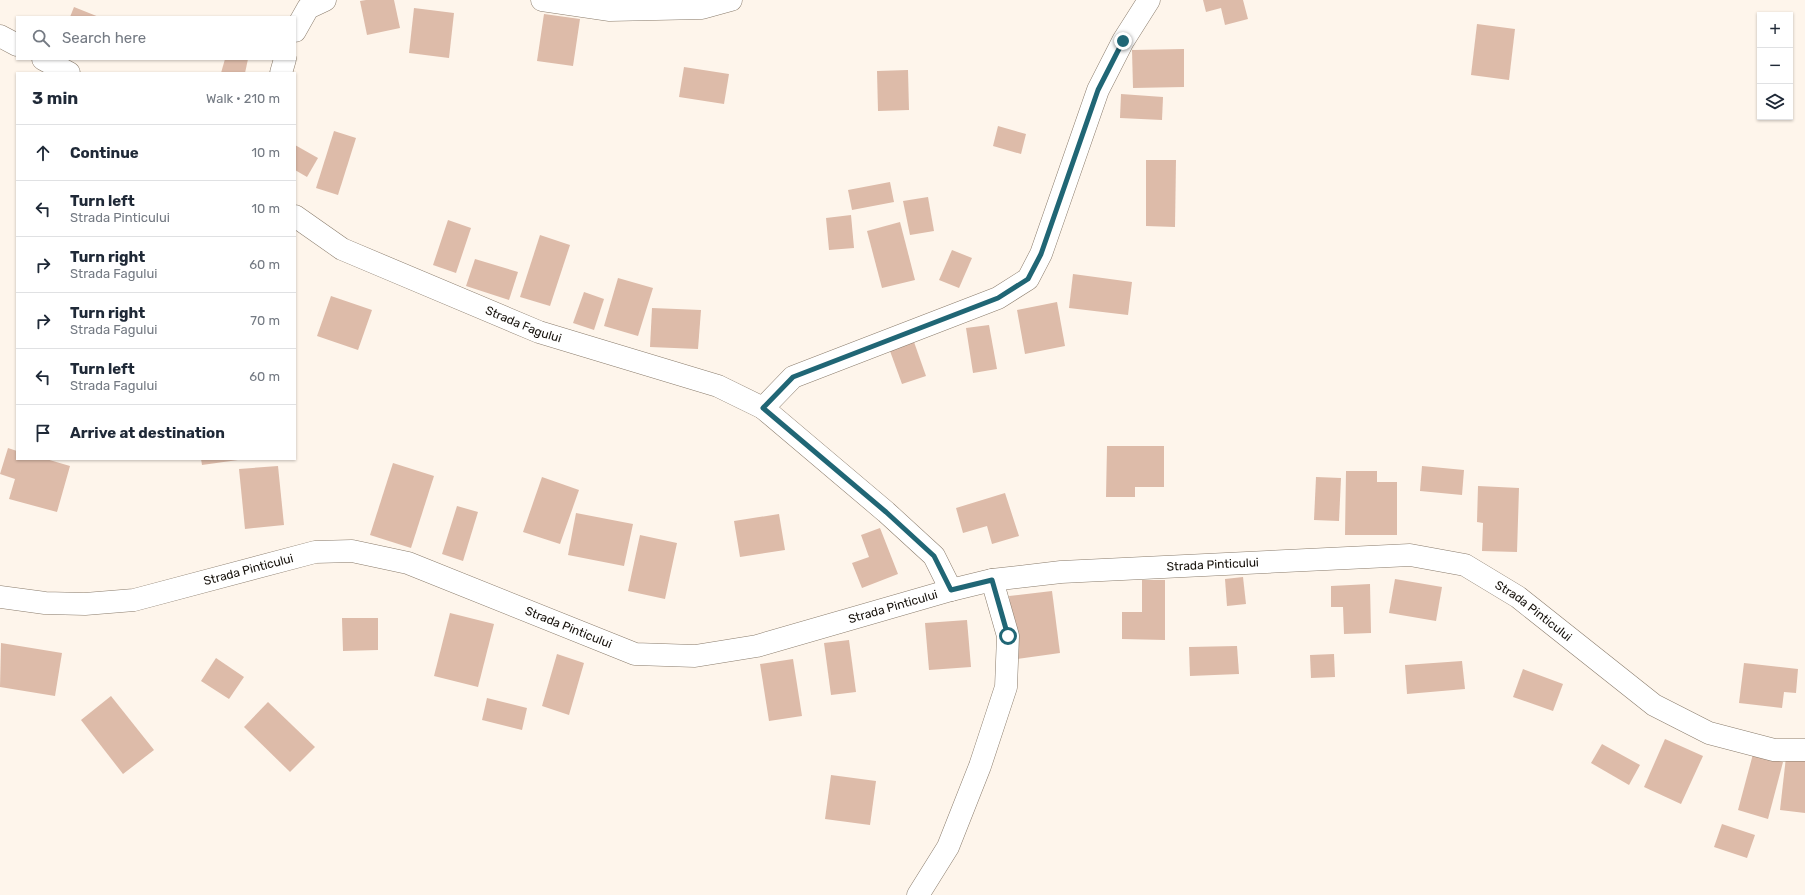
<!DOCTYPE html>
<html lang="en">
<head>
<meta charset="utf-8">
<style>
  :root { --surface:#fff; --page:#f6f6f7; --text:#1f2937; --muted:#747a83; --line:#e0e1e3 }
  body { margin:0; font-family:Rubik,sans-serif; background:var(--page); color:var(--text) }
  .controls { position:absolute; right:12px; top:12px; display:grid; overflow:hidden; border-radius:0px; box-shadow:0 1px 3px #0004 }
  .controls button { width:36px; height:36px; display:grid; place-items:center; padding:0; border:0; border-bottom:1px solid var(--line); background:var(--surface); color:var(--text); font:20px sans-serif }
  .stop { position:absolute; width:12px; height:12px; margin:-9px; border:3px solid #206675; border-radius:50%; background:#fff }
  .stop.end { background:#206675; border-color:#fff; box-shadow:0 1px 4px #0008 }
  .list { margin:0; padding:0; list-style:none }
  h2 { display:flex; justify-content:space-between; align-items:center; height:52px; margin:0; padding:0 16px; font-size:17px }
  h2 small { font-size:13px; font-weight:400; color:var(--muted) }
  .list li { display:grid; grid-template-columns:26px 1fr auto; gap:12px; align-items:center; box-sizing:border-box; height:56px; padding:0 16px; border-top:1px solid var(--line) }
  .list b { display:block; font-size:15px; white-space:nowrap }
  .list p { margin:0; font-size:13px; white-space:nowrap; color:var(--muted) }
  .list em { font-size:13px; font-style:normal; color:var(--muted) }
  .icon { flex:none; width:22px; height:22px; fill:none; stroke:currentColor; stroke-width:2; stroke-linecap:round; stroke-linejoin:round }
  .map { position:relative; flex:none; width:1805px; height:895px; overflow:hidden }
  .search { position:absolute; background:var(--surface); box-shadow:0 1px 3px #0004; left:16px; top:16px; width:280px; height:44px; display:flex; align-items:center; gap:10px; box-sizing:border-box; padding:0 14px; border-radius:0px; color:var(--muted); font-size:15px }
  .panel { position:absolute; background:var(--surface); box-shadow:0 1px 3px #0004; left:16px; top:72px; width:280px; height:388px; border-radius:0px }
  .map>svg:first-child { display:block }
</style>
</head>
<body>
<div class="map">
<svg width="1805" height="895" viewBox="0 0 1805 895">
  <rect width="100%" height="100%" fill="#fef5eb"/>
  <g fill="#ddbba9">
    <path d="M366,0H394L400,28L367,35L360,1Z"/>
    <path d="M1203,0H1243L1248,19L1225,25L1221,8L1206,12Z"/>
    <path d="M74,7L99,17H70Z"/>
    <path d="M414,8L454,13L449,58L409,53Z"/>
    <path d="M544,14L580,19L573,66L537,61Z"/>
    <path d="M1477,24L1515,29L1509,80L1471,75Z"/>
    <path d="M1184,49V87L1133,88L1132,50Z"/>
    <path d="M225,59H248L245,73H221Z"/>
    <path d="M684,67L729,74L724,104L679,97Z"/>
    <path d="M908,70L909,110L878,111L877,71Z"/>
    <path d="M1121,94L1163,97L1162,120L1120,118Z"/>
    <path d="M998,126L1026,134L1021,154L993,146Z"/>
    <path d="M334,131L356,138L338,195L316,188Z"/>
    <path d="M295,145L318,158L307,177L295,170Z"/>
    <path d="M1146,160H1176L1175,227L1146,226Z"/>
    <path d="M890,182L894,202L852,210L848,190Z"/>
    <path d="M928,197L934,231L910,235L903,201Z"/>
    <path d="M851,215L854,248L829,250L826,218Z"/>
    <path d="M448,220L471,228L456,273L433,265Z"/>
    <path d="M900,222L915,280L882,288L867,231Z"/>
    <path d="M540,235L570,245L550,306L520,297Z"/>
    <path d="M952,250L972,258L959,288L939,280Z"/>
    <path d="M475,259L518,272L509,300L466,286Z"/>
    <path d="M1073,274L1132,282L1128,315L1069,308Z"/>
    <path d="M618,278L653,288L638,336L604,326Z"/>
    <path d="M584,292L604,299L594,330L573,323Z"/>
    <path d="M331,296L372,310L358,350L317,336Z"/>
    <path d="M1057,302L1065,346L1025,354L1017,310Z"/>
    <path d="M652,308L701,310L698,349L650,347Z"/>
    <path d="M989,325L997,369L973,373L966,328Z"/>
    <path d="M914,342L926,376L902,384L890,351Z"/>
    <path d="M1107,446H1164V487H1135V497H1106Z"/>
    <path d="M8,448L17,451V459H46L70,466L57,512L9,499L15,479L0,474Z"/>
    <path d="M201,459H237L238,460L202,465Z"/>
    <path d="M393,463L434,476L411,548L370,535Z"/>
    <path d="M278,466L284,525L245,529L239,469Z"/>
    <path d="M1422,466L1464,470L1462,495L1420,491Z"/>
    <path d="M1346,471H1377V482H1397V535H1345Z"/>
    <path d="M542,477L579,490L560,544L523,532Z"/>
    <path d="M1316,477L1341,478L1339,521L1314,520Z"/>
    <path d="M1478,486L1519,488L1517,552L1482,551L1483,523L1477,522Z"/>
    <path d="M1005,493L1019,536L992,544L987,526L963,533L956,508Z"/>
    <path d="M457,506L478,512L463,561L442,554Z"/>
    <path d="M576,513L633,524L624,566L568,555Z"/>
    <path d="M779,514L785,550L740,557L734,521Z"/>
    <path d="M880,528L898,574L862,588L852,563L869,557L861,535Z"/>
    <path d="M640,535L677,543L665,599L628,591Z"/>
    <path d="M1243,577L1246,604L1227,606L1225,579Z"/>
    <path d="M1395,579L1442,587L1436,621L1389,613Z"/>
    <path d="M1142,580H1165V640L1122,639V612H1142Z"/>
    <path d="M1370,584L1371,633L1344,634L1343,607H1331V586Z"/>
    <path d="M1052,591L1060,653L1017,659L1009,596Z"/>
    <path d="M450,613L494,624L478,687L434,676Z"/>
    <path d="M342,618H378V650L343,651Z"/>
    <path d="M967,620L971,667L929,670L925,623Z"/>
    <path d="M849,640L856,692L831,695L824,643Z"/>
    <path d="M1,643L62,653L55,696L0,687Z"/>
    <path d="M1237,646L1239,674L1190,676L1189,647Z"/>
    <path d="M557,654L584,663L569,715L542,706Z"/>
    <path d="M1334,654L1335,677L1311,678L1310,655Z"/>
    <path d="M216,658L244,677L229,699L201,681Z"/>
    <path d="M793,659L802,716L769,721L760,664Z"/>
    <path d="M1462,661L1465,689L1407,694L1405,665Z"/>
    <path d="M1744,663L1798,669L1796,693L1784,692L1782,708L1739,703Z"/>
    <path d="M1523,669L1563,684L1553,711L1513,697Z"/>
    <path d="M111,696L154,750L123,774L81,720Z"/>
    <path d="M487,698L527,708L522,730L482,720Z"/>
    <path d="M268,702L315,747L290,772L244,727Z"/>
    <path d="M1665,739L1703,756L1681,804L1644,787Z"/>
    <path d="M1602,744L1640,765L1629,785L1591,763Z"/>
    <path d="M1753,754L1783,762L1768,819L1738,810Z"/>
    <path d="M1786,757L1805,759V813L1780,810Z"/>
    <path d="M831,775L876,781L870,825L825,819Z"/>
    <path d="M1722,824L1755,835L1747,858L1714,847Z"/>
  </g>
  <g fill="none" stroke-linecap="round" stroke-linejoin="round">
    <defs>
      <g id="minor">
        <path d="M542,0L610,10L702,8L731,0"/>
        <path d="M295,31L308,8L325,0"/>
        <path d="M0,36L17,45"/>
        <path d="M43,59L69,73"/>
        <path d="M281,73L285,59"/>
        <path id="s1" d="M295,216L342,249L539,332L718,386L763,408L793,377L998,298L1028,279L1041,254L1098,90L1123,41L1149,0"/>
        <path d="M763,408L886,512L934,556L951,590"/>
        <path d="M918,895L948,847L980,766L1006,687L1008,636L992,580"/>
      </g>
      <g id="secondary">
        <path id="s2" d="M0,597L45,603L85,604L134,600L315,552L352,551L408,563L635,654L695,656L757,646L951,590L992,580L1061,572L1410,555L1465,565L1518,597L1654,705L1709,733L1774,750H1805"/>
      </g>
    </defs>
    <use href="#minor" stroke="#8a7c6c" stroke-width="23"/>
    <use href="#secondary" stroke="#8a7c6c" stroke-width="23"/>
    <use href="#minor" stroke="#fff" stroke-width="22"/>
    <use href="#secondary" stroke="#fff" stroke-width="22"/>
  </g>
  <g fill="none" stroke-linecap="round" stroke-linejoin="round">
    <path stroke="#206675" stroke-width="5" d="M1008,636L992,580L951,590L934,556L886,512L763,408L793,377L998,298L1028,279L1041,254L1098,90L1123,41"/>
  </g>
  <g text-anchor="middle" stroke-width="3.5" stroke-linejoin="round" paint-order="stroke">
    <g font-size="12" fill="#15100a" stroke="#fff">
      <text dy="4" stroke="none"><textPath href="#s1" startOffset="254">Strada Fagului</textPath></text>
      <text dy="4" stroke="none"><textPath href="#s2" startOffset="1249">Strada Pinticului</textPath></text>
      <text dy="4" stroke="none"><textPath href="#s2" startOffset="253">Strada Pinticului</textPath></text>
      <text dy="4" stroke="none"><textPath href="#s2" startOffset="925">Strada Pinticului</textPath></text>
      <text dy="4" stroke="none"><textPath href="#s2" startOffset="1585">Strada Pinticului</textPath></text>
      <text dy="4" stroke="none"><textPath href="#s2" startOffset="589">Strada Pinticului</textPath></text>
    </g>
  </g>
</svg>
<div class="controls">
<button>+</button>
<button>−</button>
<button><svg class="icon" aria-label="layers" viewBox="0 0 24 24"><path d="M12 4l9 5-9 5-9-5zM3 14l9 5 9-5"/></svg></button>
</div>
<div class="stop" style="left:1008px;top:636px"></div>
<div class="stop end" style="left:1123px;top:41px"></div>
<div class="search"><svg class="icon" aria-label="search" viewBox="0 0 24 24"><circle cx="10" cy="10" r="6"/><path d="M15 15l6 6"/></svg>Search here</div>
<section class="panel">
<h2>3 min<small>Walk · 210 m</small></h2>
<ul class="list">
<li><svg class="icon" aria-label="ahead" viewBox="0 0 24 24"><path d="M12 20V5M6 11l6-6 6 6"/></svg><div><b>Continue</b></div><em>10 m</em></li>
<li><svg class="icon" aria-label="left" viewBox="0 0 24 24"><path d="M17 20v-9H6M10 6l-5 5 5 5"/></svg><div><b>Turn left</b><p>Strada Pinticului</p></div><em>10 m</em></li>
<li><svg class="icon" aria-label="right" viewBox="0 0 24 24"><path d="M7 20v-9h11M14 6l5 5-5 5"/></svg><div><b>Turn right</b><p>Strada Fagului</p></div><em>60 m</em></li>
<li><svg class="icon" aria-label="right" viewBox="0 0 24 24"><path d="M7 20v-9h11M14 6l5 5-5 5"/></svg><div><b>Turn right</b><p>Strada Fagului</p></div><em>70 m</em></li>
<li><svg class="icon" aria-label="left" viewBox="0 0 24 24"><path d="M17 20v-9H6M10 6l-5 5 5 5"/></svg><div><b>Turn left</b><p>Strada Fagului</p></div><em>60 m</em></li>
<li><svg class="icon" aria-label="arrive" viewBox="0 0 24 24"><path d="M6 21V4h12l-3 4 3 4H6"/></svg><div><b>Arrive at destination</b></div></li>
</ul>
</section>
</div>
</body>
</html>
